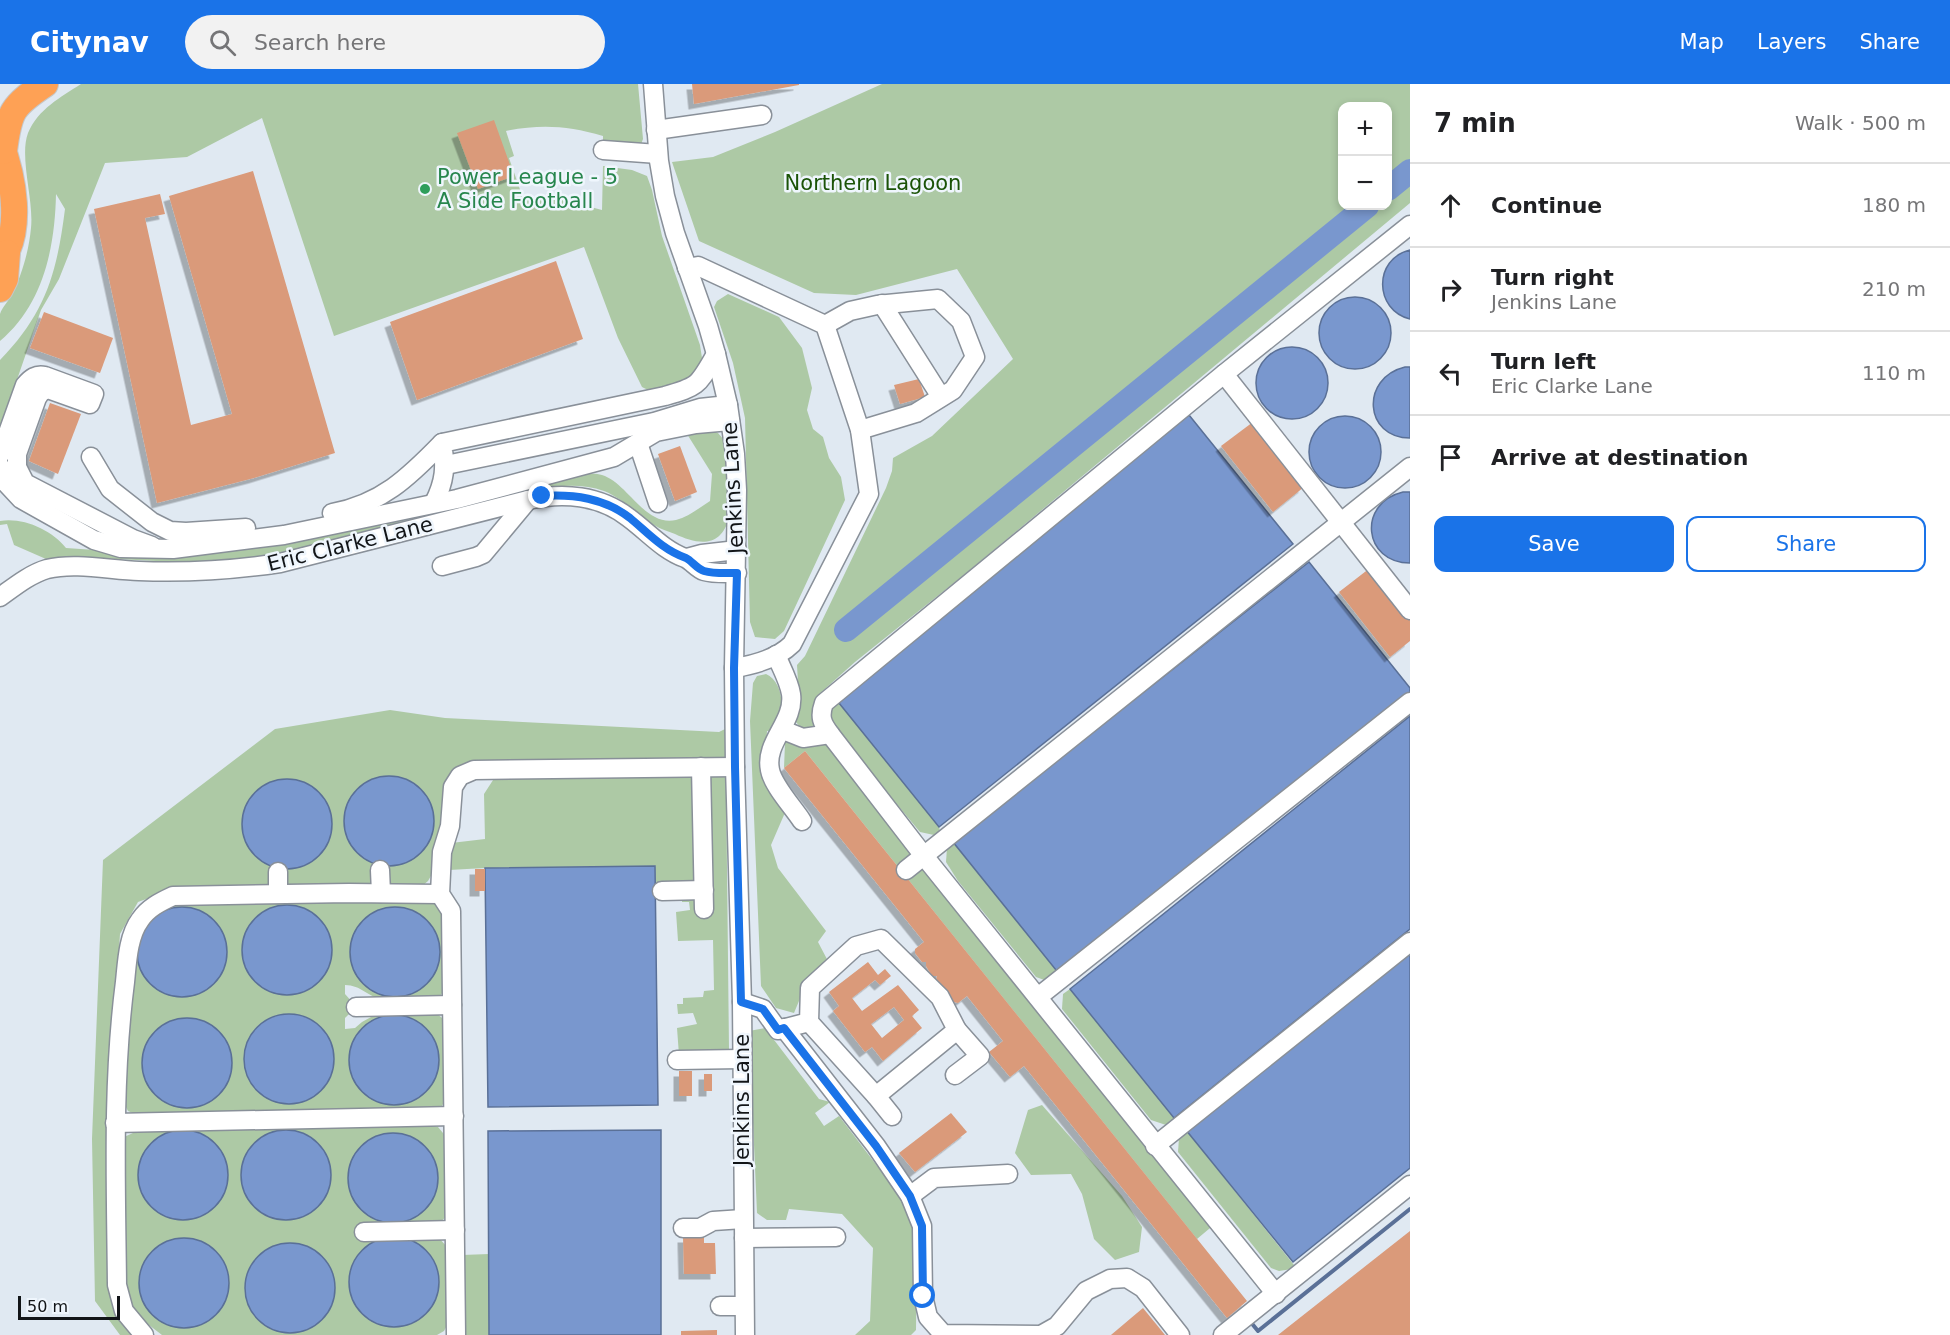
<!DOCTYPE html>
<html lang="en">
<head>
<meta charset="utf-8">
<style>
  :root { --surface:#fff; --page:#f2f2f2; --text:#202124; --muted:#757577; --line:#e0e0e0; --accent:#1a73e8 }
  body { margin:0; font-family:"DejaVu Sans",sans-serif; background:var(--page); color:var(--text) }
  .controls { position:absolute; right:18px; top:18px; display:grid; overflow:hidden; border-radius:12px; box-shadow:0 3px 9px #0003 }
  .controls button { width:54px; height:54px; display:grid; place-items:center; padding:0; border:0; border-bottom:2px solid var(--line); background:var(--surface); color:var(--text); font:30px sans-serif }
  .scale { position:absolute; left:18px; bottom:15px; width:102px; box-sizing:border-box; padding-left:6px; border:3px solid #121518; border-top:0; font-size:16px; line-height:21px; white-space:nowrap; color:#121518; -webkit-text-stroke:4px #eff6fd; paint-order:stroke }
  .stop { position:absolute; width:18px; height:18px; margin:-14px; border:4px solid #1a73e8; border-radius:50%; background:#fff }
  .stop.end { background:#1a73e8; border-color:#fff; box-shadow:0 2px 6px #0008 }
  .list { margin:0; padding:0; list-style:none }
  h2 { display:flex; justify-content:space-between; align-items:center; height:78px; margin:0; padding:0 24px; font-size:26px }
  h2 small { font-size:20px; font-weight:400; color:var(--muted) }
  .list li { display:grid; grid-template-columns:39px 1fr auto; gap:18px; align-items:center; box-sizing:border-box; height:84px; padding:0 24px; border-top:2px solid var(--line) }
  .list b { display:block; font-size:22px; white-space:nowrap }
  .list p { margin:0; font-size:20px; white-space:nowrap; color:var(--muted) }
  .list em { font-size:20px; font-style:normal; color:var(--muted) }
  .actions { display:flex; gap:12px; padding:18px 24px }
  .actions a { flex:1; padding:14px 0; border:2px solid var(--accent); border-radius:12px; text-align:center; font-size:21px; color:var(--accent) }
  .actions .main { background:var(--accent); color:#fff }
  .icon { flex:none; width:33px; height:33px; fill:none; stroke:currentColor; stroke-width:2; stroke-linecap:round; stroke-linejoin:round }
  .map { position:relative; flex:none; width:1410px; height:1251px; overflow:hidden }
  header { display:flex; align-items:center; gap:36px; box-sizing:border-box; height:84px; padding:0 30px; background:var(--accent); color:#fff }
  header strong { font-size:28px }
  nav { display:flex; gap:33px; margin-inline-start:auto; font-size:21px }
  .search { width:420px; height:54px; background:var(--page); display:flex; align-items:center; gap:15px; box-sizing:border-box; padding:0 21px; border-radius:33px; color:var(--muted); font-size:22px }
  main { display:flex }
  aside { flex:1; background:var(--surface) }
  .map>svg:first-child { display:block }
</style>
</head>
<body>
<header>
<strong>Citynav</strong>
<div class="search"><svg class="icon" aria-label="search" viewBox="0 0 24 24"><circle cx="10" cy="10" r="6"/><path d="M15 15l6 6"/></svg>Search here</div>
<nav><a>Map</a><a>Layers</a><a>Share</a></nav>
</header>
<main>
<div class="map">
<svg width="1410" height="1251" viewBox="0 0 1410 1251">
  <defs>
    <filter id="shadow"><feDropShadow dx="-5.5" dy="5.5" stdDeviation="0" flood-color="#0004"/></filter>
  </defs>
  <rect width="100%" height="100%" fill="#e0e9f2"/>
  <g fill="#adc9a5" fill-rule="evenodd">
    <path d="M81,0H638L643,55L640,63L603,61V52C568,42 542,40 506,47L514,72L509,74L524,117L545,111L602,126L603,82L632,86L647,92L652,106L662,152L700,261L702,274L693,293L682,304L652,308L642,303L618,254L584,163L334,252L262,34L187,73L105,79L59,195L41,226L0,345V276C46,229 57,188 65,125L56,110C55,164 43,221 0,257C0,249 0,237 0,230C2,223 9,217 12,210C22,191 29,166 31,144C34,116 19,73 28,49C38,25 61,13 81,0Z"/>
    <path d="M882,0H1410V119L965,490L855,578L817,612L815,639L817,649L803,646L795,637L799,616L797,581L805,572L886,404L892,387L893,374L932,352L1013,275L957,185L856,211L814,209L699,157L672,78L713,73L775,48ZM1342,22H1388V122H1342Z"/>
    <path d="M728,210L779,233L802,264L812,304L807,326L813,345L823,353L829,374L841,393L845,416L784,547L775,555L755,553L750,538L745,334L733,279L714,223L717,217Z"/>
    <path d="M709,345L718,349L724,356L729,433C722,464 698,461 675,450C668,447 660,445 654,441C636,430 624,415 604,407C584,400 562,401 540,405L276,475L235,479L156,477L77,473L46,475L14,461L7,440L0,441V437C23,433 52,446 66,464L168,471L583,390C589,390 596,389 602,391C628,399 645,443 676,436C688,433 699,424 710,417L712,390L687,350Z"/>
    <path d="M766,590C778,595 783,612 781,624C779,632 774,640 771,647H767L765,690L787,724L771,761L778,784L826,847L818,858L829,879L806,900L794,929L776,924L761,902L750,637L753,599L757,592Z"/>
    <path d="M835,614L939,743L940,747L934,751L920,748L828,638L827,624Z"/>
    <path d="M390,626L445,634L719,648L725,645L726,673L715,677L460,684L443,736L435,785L428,797L421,803L174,805L138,818L120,850L108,1029L107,1201L126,1244L136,1251H120L95,1217L92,1055L103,776L275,645Z"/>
    <path d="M790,656L807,661H833L1216,1139L1197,1155L805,667L784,684L785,659Z"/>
    <path d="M689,691L698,696L700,796L694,802H655L654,782L485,784L449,786L451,759L485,755L484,710L495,693Z"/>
    <path d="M716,691L717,693H726L729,966H718V971H679L677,944L697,940L693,929L678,930L677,920H683V914L703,913L704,907L714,906L713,856L678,857L676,828L690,826L689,818H682V812H694L709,694Z"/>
    <path d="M953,758L1060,891L1047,897L1036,893L958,797L946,778L947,764Z"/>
    <path d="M430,816L437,819L444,830L445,905L438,915C421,916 400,920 384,916C368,913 361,901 345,901V910L353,919L354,925L345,934V945L355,944L362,938L382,927L432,926L446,937L447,1012L442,1022L433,1028L137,1031L128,1027L123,1017L129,909L139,846L154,827L177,818Z"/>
    <path d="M1070,905L1174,1034L1166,1041L1151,1036L1062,925L1063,910Z"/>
    <path d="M765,944L819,1015L830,1018L815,1029L824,1042L839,1032L913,1129L917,1167L916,1246L911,1251H855L870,1237L873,1164L842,1130L789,1125L786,1136H767L757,1129L749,947Z"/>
    <path d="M1042,1021L1122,1112L1142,1143L1139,1168L1115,1176L1094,1155L1082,1110L1071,1090L1031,1091L1015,1069L1028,1026Z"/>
    <path d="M431,1042L438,1043L448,1055V1131L437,1141L438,1153L448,1164L449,1238L444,1247L437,1251H162L132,1228L124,1201V1053L142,1045Z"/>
    <path d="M1186,1046L1294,1181L1292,1185L1279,1187L1271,1184L1178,1068L1179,1054Z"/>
    <path d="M489,1170V1251H463L462,1171Z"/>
  </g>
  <g fill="#7997ce" stroke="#5a7097" stroke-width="1.5">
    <path d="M1410,166V235C1374,226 1373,175 1410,166Z"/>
    <circle cx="1355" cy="249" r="36"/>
    <circle cx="1292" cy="299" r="36"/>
    <path d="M1405,283H1410V354C1364,354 1360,294 1405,283Z"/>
    <path d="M1189,331L1293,460L939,743L835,614Z"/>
    <circle cx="1345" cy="368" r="36"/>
    <path d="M1403,408H1410V479C1363,479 1357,419 1403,408Z"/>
    <path d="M1309,478L1410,604V610L1060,891L953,758Z"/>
    <path d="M1410,632V845L1174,1034L1070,905Z"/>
    <circle cx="389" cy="737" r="45"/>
    <circle cx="287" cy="740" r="45"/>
    <path d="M655,782L658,1021L488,1023L485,784Z"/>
    <circle cx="287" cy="866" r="45"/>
    <circle cx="395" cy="868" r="45"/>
    <circle cx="182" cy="868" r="45"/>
    <path d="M1410,867V1084L1293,1178L1186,1046Z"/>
    <circle cx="289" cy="975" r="45"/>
    <circle cx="394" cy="976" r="45"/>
    <circle cx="187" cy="979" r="45"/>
    <circle cx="286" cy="1091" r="45"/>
    <circle cx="183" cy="1091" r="45"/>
    <path d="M661,1046V1251H489L488,1047Z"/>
    <circle cx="393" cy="1094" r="45"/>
    <circle cx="394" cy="1198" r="45"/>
    <circle cx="184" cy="1199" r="45"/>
    <circle cx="290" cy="1204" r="45"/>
  </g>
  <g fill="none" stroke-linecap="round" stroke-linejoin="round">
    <path stroke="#5a7097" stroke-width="4" d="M1249,1236L1258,1247L1410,1125"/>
    <g stroke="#7997ce" stroke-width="24">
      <path d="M1388,105L1410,87"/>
      <path d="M846,546L1367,122"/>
    </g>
  </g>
  <g fill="#da9a7a" fill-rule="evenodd" filter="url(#shadow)">
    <path d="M692,0H799V1L694,20Z"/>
    <path d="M494,36L514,92L478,105L457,49Z"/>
    <path d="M253,87L335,369L254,394L157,419L94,125L160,110L165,130L145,134L191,341L232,330L169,112Z"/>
    <path d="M556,177L583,255L417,316L390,238Z"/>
    <path d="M44,228L113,254L100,289L30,264Z"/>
    <path d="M919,295L925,313L900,320L894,301Z"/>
    <path d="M50,319L81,330L58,390L29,377Z"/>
    <path d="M1253,338L1304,403L1273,428L1221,362Z"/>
    <path d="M680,362L697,408L675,417L658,370Z"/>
    <path d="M1370,484L1410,535V557L1390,573L1339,508Z"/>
    <path d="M805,667L1247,1217L1227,1234L1024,982L1010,993L989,968L1003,957L967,912L958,919L954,918L947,909V905H943L936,896L937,892H932L926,882V878H922L915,869V865L924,858L784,684Z"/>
    <rect x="475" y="785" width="10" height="22"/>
    <path d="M868,878L878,891L885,885L891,892L880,901L875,896L852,914L862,927L898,901L919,926L912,932L922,944L883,977L872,963L865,968L833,927L839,922L829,908ZM894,923L904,936L882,954L871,940Z"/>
    <rect x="679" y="987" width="13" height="25"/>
    <rect x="704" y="990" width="8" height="17"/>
    <path d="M951,1029L967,1048L915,1088L899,1069Z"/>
    <path d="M1410,1147V1251H1278Z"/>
    <path d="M683,1153H704V1159H715L716,1190H684Z"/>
    <path d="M1143,1224L1165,1251H1111Z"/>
    <path d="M717,1246V1251H681V1247Z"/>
  </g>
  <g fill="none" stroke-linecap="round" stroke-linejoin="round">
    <defs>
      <g id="minor">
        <path d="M653,0L659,77L665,112L675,149L708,242L716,270L728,321L735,370L737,406L734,584L735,683L742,918L745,1251"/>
        <path d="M656,46L762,31"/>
        <path d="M603,66L658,70"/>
        <path d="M687,184L698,182L825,241L860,346L869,410L792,560C778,574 753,581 734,584"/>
        <path d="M882,220L941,313"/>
        <path d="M825,241L850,227L877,221L938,215L961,237L975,273L953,306L916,329L860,346"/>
        <path d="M1224,290L1410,526"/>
        <path d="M638,359L658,419"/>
        <path d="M0,371L25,301C31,294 36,290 45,292L94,310L90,320L48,305L41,308L37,314L17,370V383L25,399L133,455L152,462"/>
        <path d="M91,373L110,405L152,438L170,447L186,448L246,444"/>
        <path d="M446,381L654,338L700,324L728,321"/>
        <path d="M0,382L6,399L21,415L94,456L121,464L173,465L284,451L457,415L614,373L656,348L696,340L730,337"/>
        <path d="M434,419C445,397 446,383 442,359L665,312C700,302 698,301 716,270"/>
        <path d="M332,429C381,420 408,394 442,359"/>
        <path d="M687,474L702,470L737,466"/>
        <path d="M442,482L476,473L483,470L528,416"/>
        <path d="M0,513C14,503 30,490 47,485C75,478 110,486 139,487C186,489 233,486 280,479L528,416C563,408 600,411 629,434C648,448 663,466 685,474C692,477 697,485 704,487C714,490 727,489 737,489"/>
        <path d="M776,571C781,583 789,597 791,610C795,638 764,658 770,686C773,702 793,723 802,737"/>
        <path d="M783,646L803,654L830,650"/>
        <path d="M701,683L704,825"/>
        <path d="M380,786L381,809"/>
        <path d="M906,786L1410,383"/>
        <path d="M278,788V810"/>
        <path d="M662,807L704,806"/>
        <path d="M1038,913L1410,618"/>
        <path d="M742,918L763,925L778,946L809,938L876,1012L957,946L940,913L881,855L856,862L810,904L809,938"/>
        <path d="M356,923L452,921"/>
        <path d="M784,944L876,1062L910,1112L922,1142L923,1212L928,1233L943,1250L1041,1251L1057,1242L1086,1207L1110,1195L1127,1194L1143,1204L1180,1251"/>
        <path d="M677,976L741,975"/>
        <path d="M955,991L980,972L957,946"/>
        <path d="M876,1012L892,1032"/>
        <path d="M115,1039L454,1032"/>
        <path d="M1155,1062L1410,858"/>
        <path d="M910,1112L934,1094L1008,1090"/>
        <path d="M683,1144H700L713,1137L743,1135"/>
        <path d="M364,1148L455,1146"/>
        <path d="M744,1154L836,1153"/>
        <path d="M1276,1210L924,772L830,650C822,639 819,633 824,619L1224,290L1410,141"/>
        <path d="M720,1222H744"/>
        <path d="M144,1251L124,1227L117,1201C116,1100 112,999 125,898C127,879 128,852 140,836C148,824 160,818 173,812L349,809L440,810"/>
        <path d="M456,1251L451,827L440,810L442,768L450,742L453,703L460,692L474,686L735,683"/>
        <path d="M1223,1251L1410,1101"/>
      </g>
      <g id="highway">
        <path d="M0,57C13,92 24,146 0,179"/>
        <path d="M4,67C9,27 12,22 45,0"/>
        <path d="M0,205L5,195L7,169"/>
      </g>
    </defs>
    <use href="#minor" stroke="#899099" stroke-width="21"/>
    <use href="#highway" stroke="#c6c7c8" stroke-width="28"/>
    <use href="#minor" stroke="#fff" stroke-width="18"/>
    <use href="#highway" stroke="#fea155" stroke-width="26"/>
  </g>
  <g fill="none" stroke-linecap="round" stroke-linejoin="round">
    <path stroke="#1a73e8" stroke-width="8" d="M542,412C574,410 604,414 630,434C648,449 663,466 686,474C692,477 697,485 704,487C714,490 727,489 737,489L734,584L735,683L741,918L763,925L778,946L784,944L876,1062L910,1112L922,1142L923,1212"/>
  </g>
  <circle fill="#2e9e5b" stroke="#eff6fd" stroke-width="2" cx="425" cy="105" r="6"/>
  <g text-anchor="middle" stroke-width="5" stroke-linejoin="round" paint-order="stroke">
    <g font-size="21" fill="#27864d" stroke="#eff6fd" text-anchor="start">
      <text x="437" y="100">Power League - 5<tspan x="437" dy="24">A Side Football</tspan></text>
    </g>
    <g font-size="21" fill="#1b5307" stroke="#eff6fd">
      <text x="873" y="106">Northern Lagoon</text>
    </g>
    <g font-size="21" fill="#121518" stroke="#eff6fd">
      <text transform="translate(733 404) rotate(-93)" y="7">Jenkins Lane</text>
      <text transform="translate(350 460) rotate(-14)" y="7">Eric Clarke Lane</text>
      <text transform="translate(742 1016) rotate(-90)" y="7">Jenkins Lane</text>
    </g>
  </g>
</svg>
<div class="controls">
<button>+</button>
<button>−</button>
</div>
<div class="scale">50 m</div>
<div class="stop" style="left:923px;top:1212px"></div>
<div class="stop end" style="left:542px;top:412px"></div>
</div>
<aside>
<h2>7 min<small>Walk · 500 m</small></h2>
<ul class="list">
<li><svg class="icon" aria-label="ahead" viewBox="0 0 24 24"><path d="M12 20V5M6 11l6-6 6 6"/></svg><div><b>Continue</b></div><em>180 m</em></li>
<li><svg class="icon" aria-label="right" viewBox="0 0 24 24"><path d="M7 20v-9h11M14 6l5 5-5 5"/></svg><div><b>Turn right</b><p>Jenkins Lane</p></div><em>210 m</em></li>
<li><svg class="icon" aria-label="left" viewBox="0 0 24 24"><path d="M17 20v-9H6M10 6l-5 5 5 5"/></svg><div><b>Turn left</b><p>Eric Clarke Lane</p></div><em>110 m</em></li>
<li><svg class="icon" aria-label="arrive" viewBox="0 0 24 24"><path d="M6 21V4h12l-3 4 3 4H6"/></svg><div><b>Arrive at destination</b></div></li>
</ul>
<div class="actions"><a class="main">Save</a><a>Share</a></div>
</aside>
</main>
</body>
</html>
